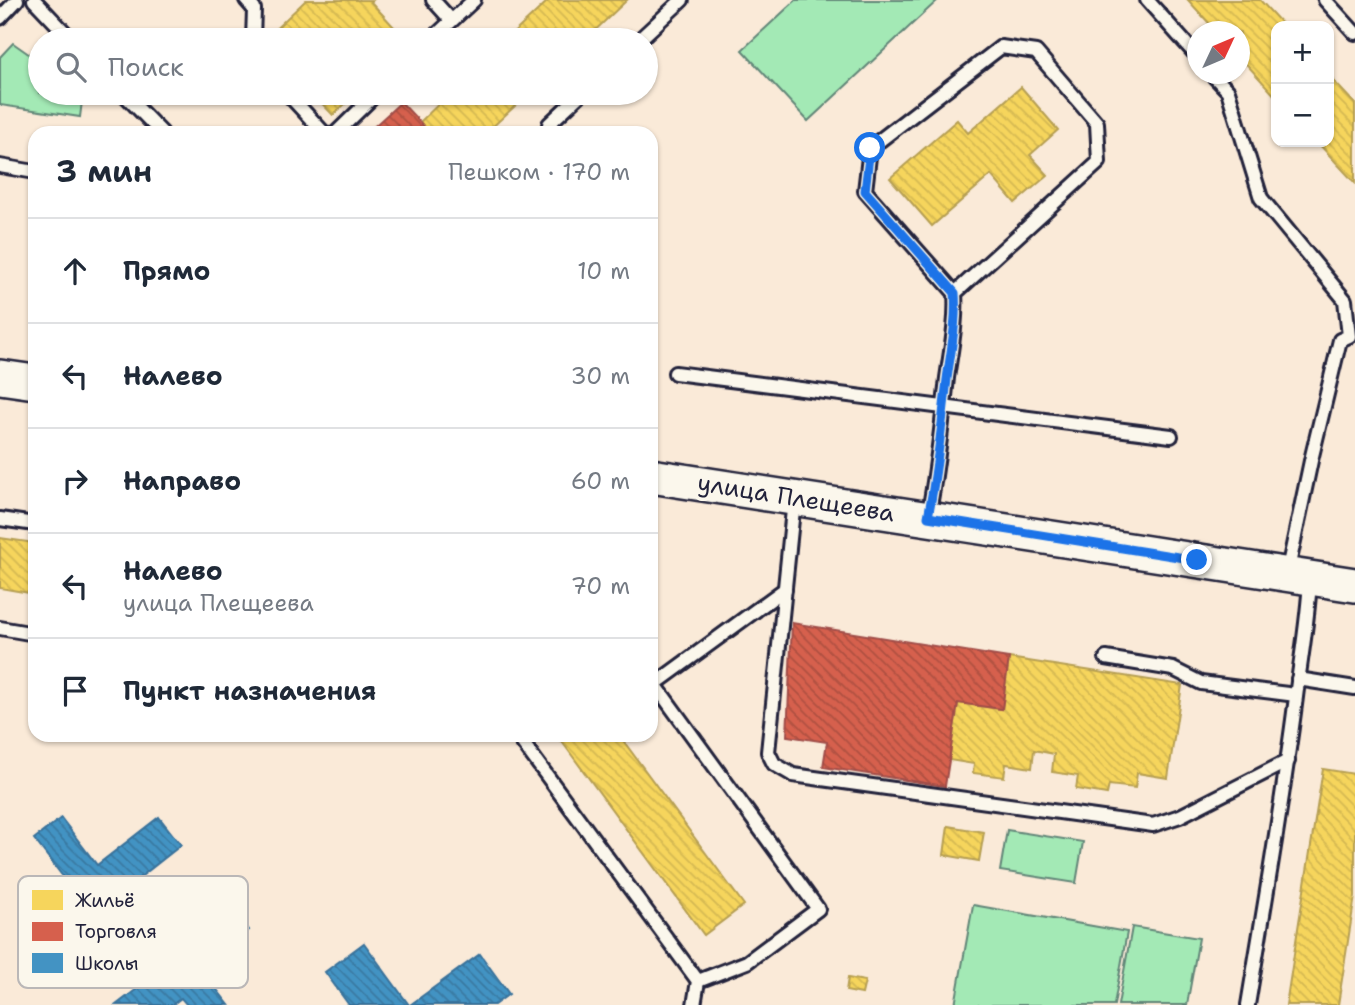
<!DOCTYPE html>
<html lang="ru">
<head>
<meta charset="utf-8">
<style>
  :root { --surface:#fff; --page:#f6f6f7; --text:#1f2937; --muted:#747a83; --line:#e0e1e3 }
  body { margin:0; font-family:"Shantell Sans",sans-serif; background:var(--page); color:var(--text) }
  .controls { position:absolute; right:21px; top:21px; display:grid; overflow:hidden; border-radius:14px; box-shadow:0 2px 5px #0004 }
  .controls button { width:63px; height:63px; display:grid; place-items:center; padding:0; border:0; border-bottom:2px solid var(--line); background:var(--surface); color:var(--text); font:35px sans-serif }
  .compass { position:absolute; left:1187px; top:21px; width:63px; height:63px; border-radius:50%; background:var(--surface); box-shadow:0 2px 5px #0004; rotate:46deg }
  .stop { position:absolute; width:21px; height:21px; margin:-16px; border:5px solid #1a73e8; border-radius:50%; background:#fff }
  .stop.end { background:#1a73e8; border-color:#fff; box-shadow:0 2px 7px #0008 }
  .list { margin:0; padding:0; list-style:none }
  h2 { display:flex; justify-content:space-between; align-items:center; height:91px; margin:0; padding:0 28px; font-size:30px }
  h2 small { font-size:23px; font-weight:400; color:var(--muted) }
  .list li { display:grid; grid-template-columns:46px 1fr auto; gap:21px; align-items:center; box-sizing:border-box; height:105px; padding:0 28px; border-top:2px solid var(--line) }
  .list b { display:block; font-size:26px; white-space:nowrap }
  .list p { margin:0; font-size:23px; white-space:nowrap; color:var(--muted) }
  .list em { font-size:23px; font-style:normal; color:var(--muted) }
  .icon { flex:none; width:38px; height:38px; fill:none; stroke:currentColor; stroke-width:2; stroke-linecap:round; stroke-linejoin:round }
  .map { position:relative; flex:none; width:1355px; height:1005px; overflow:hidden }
  .search { position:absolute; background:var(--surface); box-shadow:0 2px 5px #0004; left:28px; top:28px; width:630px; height:77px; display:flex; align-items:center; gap:18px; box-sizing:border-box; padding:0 24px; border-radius:38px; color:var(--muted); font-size:26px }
  .panel { position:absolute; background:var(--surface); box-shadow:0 2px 5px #0004; left:28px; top:126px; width:630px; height:616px; border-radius:21px }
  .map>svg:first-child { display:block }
</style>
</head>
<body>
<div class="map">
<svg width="1355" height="1005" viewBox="0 0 1355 1005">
  <defs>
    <pattern id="homes-back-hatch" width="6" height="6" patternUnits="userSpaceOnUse" patternTransform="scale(1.75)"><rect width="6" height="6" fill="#f6d55c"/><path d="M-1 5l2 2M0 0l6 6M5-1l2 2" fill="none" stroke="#d3b751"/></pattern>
    <pattern id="shops-back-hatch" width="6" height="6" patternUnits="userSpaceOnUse" patternTransform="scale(1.75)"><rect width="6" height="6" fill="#d6604d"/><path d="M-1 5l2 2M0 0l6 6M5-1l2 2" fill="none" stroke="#ad4f41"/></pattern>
    <pattern id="schools-back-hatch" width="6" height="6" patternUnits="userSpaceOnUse" patternTransform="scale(1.75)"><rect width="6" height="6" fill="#4393c3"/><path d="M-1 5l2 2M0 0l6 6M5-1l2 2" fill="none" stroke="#3878a0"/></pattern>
  </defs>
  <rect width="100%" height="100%" fill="#faead8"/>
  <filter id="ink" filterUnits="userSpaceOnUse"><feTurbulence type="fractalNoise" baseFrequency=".0143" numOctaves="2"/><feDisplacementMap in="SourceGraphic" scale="14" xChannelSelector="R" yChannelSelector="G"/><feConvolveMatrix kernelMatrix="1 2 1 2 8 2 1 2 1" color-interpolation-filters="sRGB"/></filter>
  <g filter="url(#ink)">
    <g fill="#a3e9b5" stroke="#628678" stroke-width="2">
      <path d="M796,0H938L808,121L742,50Z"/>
      <path d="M13,43L40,62V93H83L80,117L0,105V57Z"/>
      <path d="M1007,830L1083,842L1076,883L1000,871Z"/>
      <path d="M973,905L1127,932L1114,1005H955Z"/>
      <path d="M1132,927L1199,938L1187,1005H1118Z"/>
    </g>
    <g fill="url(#homes-back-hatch)" stroke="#b69f52" stroke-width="2">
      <path d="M306,0H373L371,2L406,40H264Z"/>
      <path d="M549,0H627L585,40H506Z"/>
      <path d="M1188,0H1260L1284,26H1276V97L1240,57V32H1217Z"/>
      <path d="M1329,76L1355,104V183L1317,142H1329Z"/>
      <path d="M1021,87L1058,130L1030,155L1048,175L1015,203L991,175L932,226L890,178L957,120L968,133Z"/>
      <path d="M312,93H357L333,115Z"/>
      <path d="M450,93H529L486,133H430L420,122Z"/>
      <path d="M0,538L35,543V594L0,588Z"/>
      <path d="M1009,658L1182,685L1168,778L1137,773L1135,788L1109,785L1107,794L1076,789L1078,776L1052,772L1054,754L1034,750L1032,768L1006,764L1004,777L973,773L974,764L949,760L958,703L1002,709Z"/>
      <path d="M327,735H352L351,740Z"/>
      <path d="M557,735H619L744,905L704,935Z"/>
      <path d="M1323,769L1355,774V896L1338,1005H1286Z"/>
      <path d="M948,826L984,832L979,861L944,855Z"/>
      <path d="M848,978L865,981L862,994L846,991Z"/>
    </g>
    <g fill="url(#shops-back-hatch)" stroke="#a04d48" stroke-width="2">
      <path d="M401,102L430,133H367Z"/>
      <path d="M792,623L1009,658L1002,709L958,703L945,786L823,767L827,742L787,736Z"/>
    </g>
    <g fill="url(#schools-back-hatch)" stroke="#39719a" stroke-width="2">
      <path d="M159,817L181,845L119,894L162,948L225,899L249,930L200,968L229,1005H187L181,998L172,1005H116L146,982L107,932L58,970L28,933L77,895L34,839L61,818L97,865Z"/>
      <path d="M364,943L409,1005H349L325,972Z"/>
      <path d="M480,954L509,994L494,1005H410Z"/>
    </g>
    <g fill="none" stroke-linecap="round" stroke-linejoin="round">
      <defs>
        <g id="lane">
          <path d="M34,0L72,40"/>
          <path d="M246,0L254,9L253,40"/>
          <path d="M433,0L451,20"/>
          <path d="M1147,0L1198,57"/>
          <path d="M1325,0L1355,33"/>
          <path d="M0,18L17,0"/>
          <path d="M431,40L474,0"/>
          <path d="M639,40L682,0"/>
          <path d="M1212,74L1228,91L1261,198L1345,300L1349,336L1340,340L1312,456L1287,574"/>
          <path d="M123,93L162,133"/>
          <path d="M287,93L324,133"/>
          <path d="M336,133L377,93"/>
          <path d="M549,133V124L582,93"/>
          <path d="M0,166L35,172"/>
          <path d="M675,373L1171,436"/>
          <path d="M794,500L768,752L774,764L793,775L1153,825L1180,816L1288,761"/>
          <path d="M928,517C937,471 942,425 947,378C951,350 957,321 955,293L1099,162L1097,123L1036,52L1001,47L870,148L865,191L955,293"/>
          <path d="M0,519L35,524"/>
          <path d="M0,628L35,634"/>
          <path d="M1106,658L1173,669L1201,683L1296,695"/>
          <path d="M651,679L818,909L747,962L698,981"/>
          <path d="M1298,679L1355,688"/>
          <path d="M655,684L785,589"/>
          <path d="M517,735L698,981L694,1005"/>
          <path d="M1248,1005C1265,902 1283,800 1296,697C1301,657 1308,620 1310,580"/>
        </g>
        <g id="secondary">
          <path d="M0,377L35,382"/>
          <path d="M651,476L1355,585"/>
        </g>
      </defs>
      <use href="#lane" stroke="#22223b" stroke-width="18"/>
      <use href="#secondary" stroke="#22223b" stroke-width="38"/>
      <use href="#lane" stroke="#fbf7ec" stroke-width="12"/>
      <use href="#secondary" stroke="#fbf7ec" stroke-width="33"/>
    </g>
  </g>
  <g fill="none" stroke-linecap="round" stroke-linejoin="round" filter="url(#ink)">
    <path stroke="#1a73e8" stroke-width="9" d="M870,148L865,191L955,293C957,321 951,350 947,379C942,425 937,472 928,517L1197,560"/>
  </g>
  <g text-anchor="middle" stroke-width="7" stroke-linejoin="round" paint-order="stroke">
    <g font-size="24" fill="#22223b" stroke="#fbf7ec">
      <text transform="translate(796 498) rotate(9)" y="8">улица Плещеева</text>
    </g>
  </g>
  <rect x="18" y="876" width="230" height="112" rx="10" fill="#fbf7ec" stroke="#bab7b7" stroke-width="2"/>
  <rect x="32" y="890" width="31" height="20" fill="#f6d55c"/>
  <rect x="32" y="922" width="31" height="19" fill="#d6604d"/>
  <rect x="32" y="953" width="31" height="20" fill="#4393c3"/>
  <g font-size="19" fill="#22223b">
    <text x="75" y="907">Жильё</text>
    <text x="75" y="938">Торговля</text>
    <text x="75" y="970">Школы</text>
  </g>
</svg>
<div class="controls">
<button>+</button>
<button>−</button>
</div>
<svg class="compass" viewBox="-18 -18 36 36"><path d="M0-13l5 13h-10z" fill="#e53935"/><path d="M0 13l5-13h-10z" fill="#747a83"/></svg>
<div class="stop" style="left:870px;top:148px"></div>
<div class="stop end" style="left:1197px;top:560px"></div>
<div class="search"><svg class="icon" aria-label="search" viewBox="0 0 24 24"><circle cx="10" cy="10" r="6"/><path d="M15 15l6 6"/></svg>Поиск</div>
<section class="panel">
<h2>3 мин<small>Пешком · 170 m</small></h2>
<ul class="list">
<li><svg class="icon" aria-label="ahead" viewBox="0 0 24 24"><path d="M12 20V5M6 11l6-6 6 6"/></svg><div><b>Прямо</b></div><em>10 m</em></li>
<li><svg class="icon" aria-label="left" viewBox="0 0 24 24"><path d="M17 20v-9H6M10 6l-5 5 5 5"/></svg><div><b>Налево</b></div><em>30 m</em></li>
<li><svg class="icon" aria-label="right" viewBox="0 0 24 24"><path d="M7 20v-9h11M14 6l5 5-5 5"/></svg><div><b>Направо</b></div><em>60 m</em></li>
<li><svg class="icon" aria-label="left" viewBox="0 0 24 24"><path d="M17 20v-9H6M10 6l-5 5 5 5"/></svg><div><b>Налево</b><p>улица Плещеева</p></div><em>70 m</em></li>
<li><svg class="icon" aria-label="arrive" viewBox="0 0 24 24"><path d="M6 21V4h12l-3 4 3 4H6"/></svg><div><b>Пункт назначения</b></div></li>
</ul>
</section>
</div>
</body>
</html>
